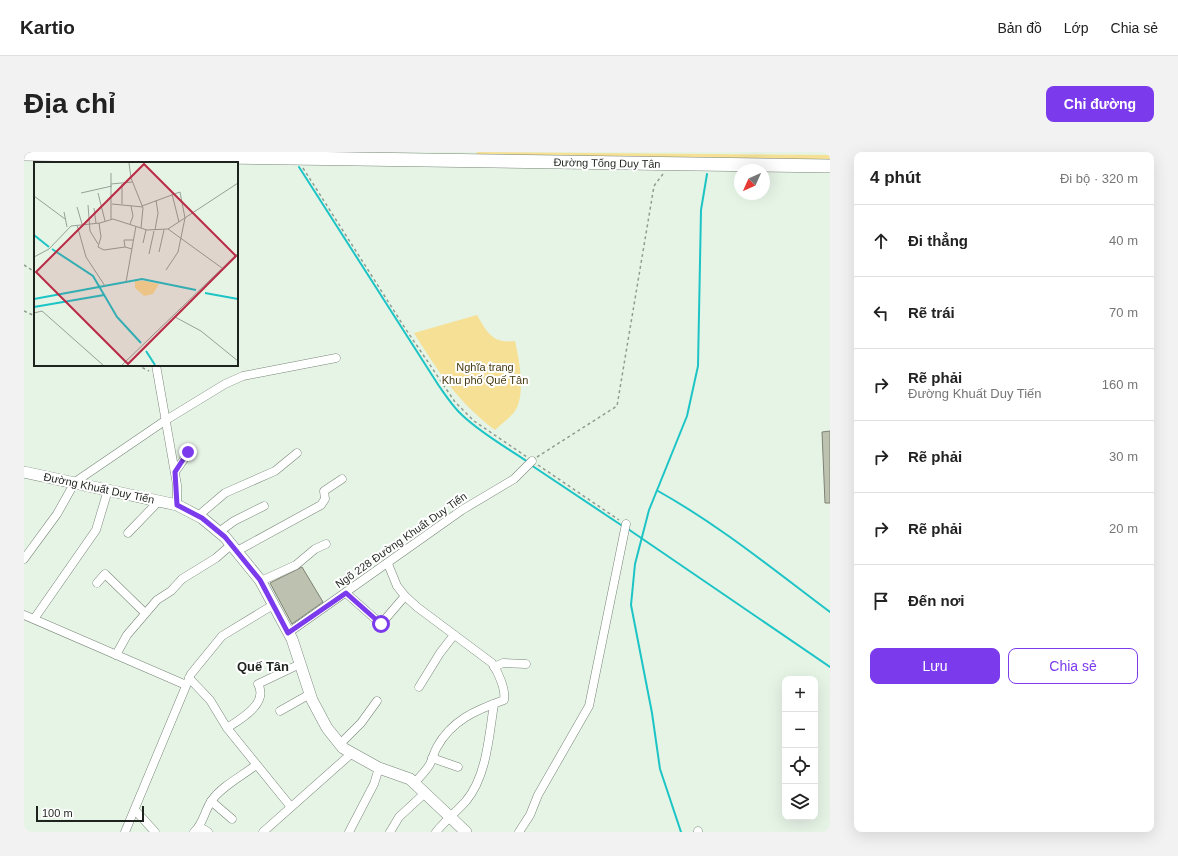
<!DOCTYPE html>
<html lang="vi">
<head>
<meta charset="utf-8">
<style>
  :root { --surface:#fff; --page:#f2f2f2; --text:#222; --muted:#767676; --line:#e0e0e0; --accent:#7c3aed }
  body { margin:0; font-family:Arial,sans-serif; background:var(--page); color:var(--text) }
  .controls { position:absolute; right:12px; bottom:12px; display:grid; overflow:hidden; border-radius:8px; box-shadow:0 4px 16px #0002 }
  .controls button { width:36px; height:36px; display:grid; place-items:center; padding:0; border:0; border-bottom:1px solid var(--line); background:var(--surface); color:var(--text); font:20px sans-serif }
  .compass { position:absolute; left:710px; top:12px; width:36px; height:36px; border-radius:50%; background:var(--surface); box-shadow:0 4px 16px #0002; rotate:225deg }
  .scale { position:absolute; left:12px; bottom:10px; width:108px; box-sizing:border-box; padding-left:4px; border:2px solid #1e231e; border-top:0; font-size:11px; line-height:14px; white-space:nowrap; color:#1e231e; -webkit-text-stroke:3px #fff; paint-order:stroke }
  .stop { position:absolute; width:12px; height:12px; margin:-9px; border:3px solid #7c3aed; border-radius:50%; background:#fff }
  .stop.end { background:#7c3aed; border-color:#fff; box-shadow:0 1px 4px #0008 }
  .list { margin:0; padding:0; list-style:none }
  h2 { display:flex; justify-content:space-between; align-items:center; height:52px; margin:0; padding:0 16px; font-size:17px }
  h2 small { font-size:13px; font-weight:400; color:var(--muted) }
  .list li { display:grid; grid-template-columns:26px 1fr auto; gap:12px; align-items:center; box-sizing:border-box; height:72px; padding:0 16px; border-top:1px solid var(--line) }
  .list b { display:block; font-size:15px; white-space:nowrap }
  .list p { margin:0; font-size:13px; white-space:nowrap; color:var(--muted) }
  .list em { font-size:13px; font-style:normal; color:var(--muted) }
  .actions { display:flex; gap:8px; padding:12px 16px }
  .actions a { flex:1; padding:9px 0; border:1px solid var(--accent); border-radius:8px; text-align:center; font-size:14px; color:var(--accent) }
  .actions .main { background:var(--accent); color:#fff }
  .icon { flex:none; width:22px; height:22px; fill:none; stroke:currentColor; stroke-width:2; stroke-linecap:round; stroke-linejoin:round }
  .map { position:relative; flex:none; width:806px; height:680px; overflow:hidden; border-radius:8px }
  header { display:flex; align-items:center; gap:24px; box-sizing:border-box; height:56px; padding:0 20px; background:var(--surface); border-bottom:1px solid var(--line) }
  header strong { font-size:19px }
  nav { display:flex; gap:22px; margin-inline-start:auto; font-size:14px }
  .intro { display:flex; align-items:center; justify-content:space-between; box-sizing:border-box; height:96px; padding:0 24px }
  h1 { margin:0; font-size:28px }
  .button { padding:10px 18px; border-radius:8px; background:var(--accent); color:#fff; font-size:14px; font-weight:700 }
  main { display:flex; gap:24px; padding:0 24px }
  aside { flex:1; background:var(--surface); border-radius:8px; box-shadow:0 4px 16px #0002 }
  .map>svg:first-child { display:block }
</style>
</head>
<body>
<header>
<strong>Kartio</strong>
<nav><a>Bản đồ</a><a>Lớp</a><a>Chia sẻ</a></nav>
</header>
<div class="intro"><h1>Địa chỉ</h1><a class="button">Chỉ đường</a></div>
<main>
<div class="map">
<svg width="806" height="680" viewBox="0 0 806 680">
  <rect width="100%" height="100%" fill="#e6f4e6"/>
  <g fill="#f5e095">
    <path d="M453,0L806,3V10L452,3Z"/>
    <path d="M453,163C463,180 468,192 491,189C495,206 502,243 491,259C486,266 477,272 471,278C435,251 414,220 390,181Z"/>
  </g>
  <g fill="none" stroke-linecap="round" stroke-linejoin="round">
    <g stroke="#1cc4c6" stroke-width="2">
      <path d="M275,15L415,234C422,244 429,255 438,263C458,282 482,295 504,310"/>
      <path d="M507,313L600,375"/>
      <path d="M634,339C695,373 750,418 806,460"/>
      <path d="M604,377L806,515"/>
      <path d="M657,680L636,617L628,561L607,453L611,412L625,358L663,264L674,214L677,58L683,22"/>
    </g>
  </g>
  <g fill="#bcc1b0" stroke="#7e8272">
    <path d="M806,279V351H801L798,280Z"/>
    <path d="M278,415L299,450L268,472L246,431Z"/>
  </g>
  <g fill="none" stroke-linecap="round" stroke-linejoin="round">
    <defs>
      <g id="minor">
        <path d="M132,213L153,333V353"/>
        <path d="M151,320L165,300"/>
        <path d="M174,364L201,341L251,319L273,301"/>
        <path d="M195,380L210,369L240,354"/>
        <path d="M104,381L135,349"/>
        <path d="M213,399L297,353L301,347L300,339L318,327"/>
        <path d="M0,407L33,362L51,330L142,268L201,232L219,224L312,206"/>
        <path d="M364,412L373,434L381,444L393,455L468,511C474,520 482,537 480,548C452,558 428,568 413,595C410,600 409,606 406,612C402,619 396,625 390,631"/>
        <path d="M237,429L272,413L291,397L302,392"/>
        <path d="M73,431L81,422L121,461"/>
        <path d="M322,441L357,472L381,444"/>
        <path d="M0,463L162,533"/>
        <path d="M10,467L72,378L84,338"/>
        <path d="M264,481L438,358L490,327L508,309"/>
        <path d="M92,503L103,483L133,448L147,439L158,427L192,406L208,392"/>
        <path d="M470,515L479,511L502,512"/>
        <path d="M165,526L186,548L203,576L267,655"/>
        <path d="M395,535L416,501L430,483"/>
        <path d="M256,559L286,542"/>
        <path d="M203,576C217,567 245,551 234,532L276,512"/>
        <path d="M316,592L337,571L353,549"/>
        <path d="M408,606L434,615"/>
        <path d="M187,649L208,667"/>
        <path d="M111,658L131,680"/>
        <path d="M176,675L184,680"/>
        <path d="M101,680L167,522L198,484L249,453"/>
        <path d="M170,680C180,671 180,659 188,648C198,634 218,624 232,613"/>
        <path d="M239,680L328,601"/>
        <path d="M325,680L350,632L355,616"/>
        <path d="M366,680L375,665L401,641"/>
        <path d="M412,680C421,669 432,660 442,649C463,624 465,583 470,552"/>
        <path d="M495,680L506,663L514,643L565,554L602,372"/>
        <path d="M674,680V679"/>
      </g>
      <path id="secondary" d="M0,320L153,353L178,366L201,385L236,428L268,487L288,548L303,576L319,596L355,616L386,627L442,680"/>
      <path id="trunk" d="M0,2L806,14"/>
    </defs>
    <use href="#minor" stroke="#798679" stroke-width="9"/>
    <use href="#secondary" stroke="#798679" stroke-width="12"/>
    <use href="#trunk" stroke="#798679" stroke-width="14"/>
    <g stroke="#919b91" stroke-width="1.5" stroke-dasharray="3 3" stroke-linecap="butt">
      <path d="M279,16L381,176L431,250L450,269L503,305"/>
      <path d="M0,113L11,120"/>
      <path d="M0,159L11,164"/>
      <path d="M113,213L125,219"/>
      <path d="M513,305L593,254L630,34L639,22"/>
      <path d="M514,313L595,368"/>
    </g>
    <use href="#minor" stroke="#fff" stroke-width="8"/>
    <use href="#secondary" stroke="#fff" stroke-width="11"/>
    <use href="#trunk" stroke="#fff" stroke-width="13"/>
  </g>
  <g fill="none" stroke-linecap="round" stroke-linejoin="round">
    <path stroke="#7c3aed" stroke-width="5" d="M164,300L151,320L153,353L178,366L201,385L236,428L264,481L322,441L357,472"/>
  </g>
  <g text-anchor="middle" stroke-width="4" stroke-linejoin="round" paint-order="stroke">
    <g font-size="11" fill="#1e231e" stroke="#fff">
      <text transform="translate(583 11) rotate(1)" y="4">Đường Tống Duy Tân</text>
      <text transform="translate(75 336) rotate(12)" y="4">Đường Khuất Duy Tiến</text>
      <text transform="translate(377 388) rotate(-35)" y="4">Ngõ 228 Đường Khuất Duy Tiến</text>
    </g>
    <g font-size="11" fill="#463a0f" stroke="#fff">
      <text x="461" y="219">Nghĩa trang<tspan x="461" dy="13">Khu phố Quế Tân</tspan></text>
    </g>
    <g font-size="13" font-weight="bold" fill="#1e231e" stroke="#fff">
      <text x="239" y="519">Quế Tân</text>
    </g>
  </g>
  <g transform="translate(10 10)">
    <rect width="204" height="204" fill="#e6f4e6"/>
    <path d="M101,119H111L125,122L119,132L110,134L101,126Z" fill="#f5e095"/>
    <path fill="none" stroke="#1cc4c6" stroke-width="2" d="M0,73L15,85M18,87L59,114L83,155L107,181M171,131L204,137M0,137L108,117L162,128M0,145L70,133M112,189L121,203"/>
    <path fill="none" stroke="#96a096" stroke-width="1" d="M95,1L97,16L109,46L107,66M77,22L98,20M88,22V42M47,31L78,24M64,31L71,59M138,32L145,60M0,34L31,57M78,42L109,45M54,43L56,69L64,82M108,44L146,30L151,56L144,90L132,108M43,45L48,62M60,46L62,61M30,50L33,65M77,57V11M65,61L67,75L64,85L70,88L91,85L98,87M96,62L99,54L97,44M43,63L52,95L71,124M134,67L188,106M121,68L124,51L122,38M109,81L112,68M91,85L90,78H99M125,90L130,68M115,92L120,69M0,95L15,87L37,64L66,61L79,57L113,68L134,67L204,21M92,120L102,64M0,151L8,149L69,203M141,155L167,169L204,199M88,203L204,91"/>
    <path fill="#bb2a44" fill-opacity="0.15" stroke="#bb2a44" stroke-width="2" d="M110,2L202,94L94,202L2,110Z"/>
    <rect width="204" height="204" fill="none" stroke="#1e231e" stroke-width="2"/>
  </g>
</svg>
<div class="controls">
<button>+</button>
<button>−</button>
<button><svg class="icon" aria-label="locate" viewBox="0 0 24 24"><circle cx="12" cy="12" r="6"/><path d="M12 2v4M12 18v4M2 12h4M18 12h4"/></svg></button>
<button><svg class="icon" aria-label="layers" viewBox="0 0 24 24"><path d="M12 4l9 5-9 5-9-5zM3 14l9 5 9-5"/></svg></button>
</div>
<svg class="compass" viewBox="-18 -18 36 36"><path d="M0-13l5 13h-10z" fill="#e53935"/><path d="M0 13l5-13h-10z" fill="#767676"/></svg>
<div class="scale">100 m</div>
<div class="stop" style="left:357px;top:472px"></div>
<div class="stop end" style="left:164px;top:300px"></div>
</div>
<aside>
<h2>4 phút<small>Đi bộ · 320 m</small></h2>
<ul class="list">
<li><svg class="icon" aria-label="ahead" viewBox="0 0 24 24"><path d="M12 20V5M6 11l6-6 6 6"/></svg><div><b>Đi thẳng</b></div><em>40 m</em></li>
<li><svg class="icon" aria-label="left" viewBox="0 0 24 24"><path d="M17 20v-9H6M10 6l-5 5 5 5"/></svg><div><b>Rẽ trái</b></div><em>70 m</em></li>
<li><svg class="icon" aria-label="right" viewBox="0 0 24 24"><path d="M7 20v-9h11M14 6l5 5-5 5"/></svg><div><b>Rẽ phải</b><p>Đường Khuất Duy Tiến</p></div><em>160 m</em></li>
<li><svg class="icon" aria-label="right" viewBox="0 0 24 24"><path d="M7 20v-9h11M14 6l5 5-5 5"/></svg><div><b>Rẽ phải</b></div><em>30 m</em></li>
<li><svg class="icon" aria-label="right" viewBox="0 0 24 24"><path d="M7 20v-9h11M14 6l5 5-5 5"/></svg><div><b>Rẽ phải</b></div><em>20 m</em></li>
<li><svg class="icon" aria-label="arrive" viewBox="0 0 24 24"><path d="M6 21V4h12l-3 4 3 4H6"/></svg><div><b>Đến nơi</b></div></li>
</ul>
<div class="actions"><a class="main">Lưu</a><a>Chia sẻ</a></div>
</aside>
</main>
</body>
</html>
